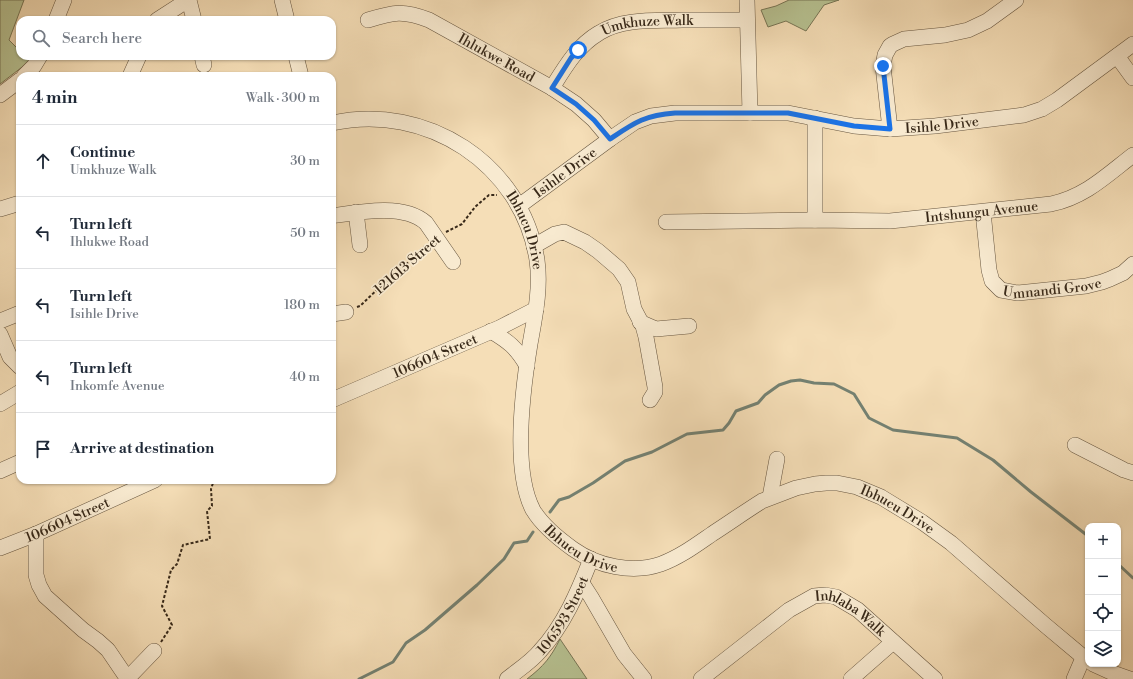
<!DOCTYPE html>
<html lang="en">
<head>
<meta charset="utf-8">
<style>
  :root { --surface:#fff; --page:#f2f2f3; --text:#1f2937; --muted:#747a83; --line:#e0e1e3 }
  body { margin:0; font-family:"Libre Bodoni",serif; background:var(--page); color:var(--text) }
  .controls { position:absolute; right:12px; bottom:12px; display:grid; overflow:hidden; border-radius:8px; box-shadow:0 1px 3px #0004 }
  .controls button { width:36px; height:36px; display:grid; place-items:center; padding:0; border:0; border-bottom:1px solid var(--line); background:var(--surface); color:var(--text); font:20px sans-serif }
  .stop { position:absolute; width:12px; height:12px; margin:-9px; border:3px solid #1a73e8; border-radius:50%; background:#fff }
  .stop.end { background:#1a73e8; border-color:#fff; box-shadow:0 1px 4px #0008 }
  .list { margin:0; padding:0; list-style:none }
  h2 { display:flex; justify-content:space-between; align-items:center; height:52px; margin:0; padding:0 16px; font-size:17px }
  h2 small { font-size:13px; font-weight:400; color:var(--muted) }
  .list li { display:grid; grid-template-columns:26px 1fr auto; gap:12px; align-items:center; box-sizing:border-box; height:72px; padding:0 16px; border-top:1px solid var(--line) }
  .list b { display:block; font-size:15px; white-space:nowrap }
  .list p { margin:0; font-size:13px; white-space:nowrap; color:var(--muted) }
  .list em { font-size:13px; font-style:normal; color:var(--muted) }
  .icon { flex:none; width:22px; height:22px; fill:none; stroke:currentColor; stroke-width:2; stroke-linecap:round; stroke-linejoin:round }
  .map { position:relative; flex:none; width:1133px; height:679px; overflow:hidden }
  .search { position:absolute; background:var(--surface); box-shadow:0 1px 3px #0004; left:16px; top:16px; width:320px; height:44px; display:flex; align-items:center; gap:10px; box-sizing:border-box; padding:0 14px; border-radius:12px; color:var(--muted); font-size:15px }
  .panel { position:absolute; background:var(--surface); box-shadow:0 1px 3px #0004; left:16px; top:72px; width:320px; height:412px; border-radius:12px }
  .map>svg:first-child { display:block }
</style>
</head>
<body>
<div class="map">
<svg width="1133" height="679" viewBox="0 0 1133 679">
  <rect width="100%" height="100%" fill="#f5deb7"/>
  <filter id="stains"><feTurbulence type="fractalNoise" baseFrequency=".005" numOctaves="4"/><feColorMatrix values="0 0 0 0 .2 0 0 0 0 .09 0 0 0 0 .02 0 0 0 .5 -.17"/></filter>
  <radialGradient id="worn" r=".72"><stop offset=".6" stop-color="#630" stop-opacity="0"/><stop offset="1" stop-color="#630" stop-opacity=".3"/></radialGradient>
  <g fill="#b7c292" stroke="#787656">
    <path d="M0,0H24L9,40L20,51V56H25L30,61L0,84Z"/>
    <path d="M789,0H839L824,5L806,31L786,21L768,27L761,10L776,6Z"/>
    <path d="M560,639L587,679H527C544,666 551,657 560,639Z"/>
  </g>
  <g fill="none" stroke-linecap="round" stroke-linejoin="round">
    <g stroke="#748172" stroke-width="3">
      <path d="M550,512L559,500L569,497L593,483L625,461L652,452L687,434L723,430L729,423L736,411L758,403L765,395L779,385L791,381L800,380L814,383L834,384L854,394L869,418L893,430L957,438L993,460L1031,492L1088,536"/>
      <path d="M1118,564L1133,578"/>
      <path d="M359,679L393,662L406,643L425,630L477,585L504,559L514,543L527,541L533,532"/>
    </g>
    <defs>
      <g id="minor">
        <path d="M189,0L194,20"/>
        <path d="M282,0L287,20"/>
        <path d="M747,0L750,113"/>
        <path d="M56,20L64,0"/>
        <path d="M157,20L188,0"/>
        <path id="s1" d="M368,20C394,12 403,10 429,20L552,88L576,104L594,120L610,139"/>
        <path d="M202,56L204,65"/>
        <path d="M296,56L301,76"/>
        <path d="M1117,56L1133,78"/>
        <path d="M24,76L34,66L40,56"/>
        <path d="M130,76L139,56"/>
        <path id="s2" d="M552,88C565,67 577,46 599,33C623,18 655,21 682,20C703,20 725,20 746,20"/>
        <path d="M0,95L20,80"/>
        <path d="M815,118V220"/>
        <path id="s3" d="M332,123C426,102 522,164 537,260C541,288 535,316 530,344C523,387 512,470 533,510C542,525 559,539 573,549C597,566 632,574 661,564C680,557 696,545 712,534C729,523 746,511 762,501L796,488L815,484L826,483H837L857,487L881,497L922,522L951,543L1045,625L1088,661"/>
        <path d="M890,129L883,66L885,55L890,46L893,44L904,39L945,35L968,30L987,21L1016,0"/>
        <path id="s4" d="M519,206L610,139L635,122L651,116L675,113H788L854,126L890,129L935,126L1024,115L1042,109L1057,100L1133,44"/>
        <path d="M0,209L20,203"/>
        <path d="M356,212L360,245"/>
        <path id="s5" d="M983,212L989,270L992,281L1001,290L1018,293L1086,286L1102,282L1110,279L1123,273L1133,264"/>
        <path d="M332,216C359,212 404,203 426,223L453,262"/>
        <path id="s6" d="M666,222L815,220L890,221L1051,204C1085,197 1107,175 1133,155"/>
        <path d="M534,246L555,234L564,232L585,242L598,251L619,269L628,282L634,309L643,326L646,337L655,387V392L650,400"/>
        <path d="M332,314L346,312"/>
        <path d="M0,321L20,313"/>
        <path d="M640,322L656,329L689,326"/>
        <path d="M491,331C508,341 517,348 527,366"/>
        <path d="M0,334L10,357L20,367"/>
        <path id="s7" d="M332,400L499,328L536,309"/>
        <path d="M0,404L20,392"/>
        <path d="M1075,445L1124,470L1133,473"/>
        <path d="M0,471L20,462"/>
        <path d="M770,497L777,459"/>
        <path d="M36,534V575L39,585L45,596L83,630L98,641L108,650L127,678"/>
        <path id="s8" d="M0,548L36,534L155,480"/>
        <path d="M582,583L591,597L624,654L644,679"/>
        <path d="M1093,664L1113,673L1130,679"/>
        <path d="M127,679L154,651"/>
        <path id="s9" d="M507,679C518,670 531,662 540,651C564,625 578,592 591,559"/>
        <path id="s10" d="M701,679L789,610L814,596L825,595L836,597L858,610L935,679"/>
        <path d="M851,679L893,642"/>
        <path d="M1074,679L1083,658"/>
      </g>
    </defs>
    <use href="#minor" stroke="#675640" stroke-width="16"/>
    <g stroke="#382919" stroke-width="2" stroke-dasharray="3 2" stroke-linecap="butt">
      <path d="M446,232L462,224L475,207L489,195H497"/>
      <path d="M357,307L360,306L381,286L406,265L411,258L426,245"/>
      <path d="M161,642L172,625L162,606L171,570L177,564L183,545L210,539L207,511L212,506L211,489L214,480"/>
    </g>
    <use href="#minor" stroke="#f8ead0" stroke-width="15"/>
  </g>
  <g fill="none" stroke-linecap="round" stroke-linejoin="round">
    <path stroke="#1a73e8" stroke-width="5" d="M578,50L571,58L552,88L576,104L594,120L610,139C634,123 645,115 675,113H788L854,126L890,129L883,66"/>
  </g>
  <g text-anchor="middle" stroke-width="3.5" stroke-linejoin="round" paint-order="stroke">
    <g font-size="14" fill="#382919" stroke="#f8ead0">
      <text dy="5" stroke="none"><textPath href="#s2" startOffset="123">Umkhuze Walk</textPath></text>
      <text dy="5" stroke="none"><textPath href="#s1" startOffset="140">Ihlukwe Road</textPath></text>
      <text dy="5" stroke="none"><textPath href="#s4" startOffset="453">Isihle Drive</textPath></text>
      <text dy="5" stroke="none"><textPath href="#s4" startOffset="57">Isihle Drive</textPath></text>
      <text dy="5" stroke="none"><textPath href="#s6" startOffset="316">Intshungu Avenue</textPath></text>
      <text dy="5" stroke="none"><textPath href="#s3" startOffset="244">Ibhucu Drive</textPath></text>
      <text transform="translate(407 264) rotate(-41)" y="5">121613 Street</text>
      <text dy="5" stroke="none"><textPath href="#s5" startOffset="134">Umnandi Grove</textPath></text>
      <text dy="5" stroke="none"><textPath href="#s7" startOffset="112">106604 Street</textPath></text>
      <text dy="5" stroke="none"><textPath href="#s3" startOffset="941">Ibhucu Drive</textPath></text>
      <text dy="5" stroke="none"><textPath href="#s8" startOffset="73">106604 Street</textPath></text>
      <text dy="5" stroke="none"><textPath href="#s3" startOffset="592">Ibhucu Drive</textPath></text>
      <text dy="5" stroke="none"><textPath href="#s9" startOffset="86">106593 Street</textPath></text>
      <text dy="5" stroke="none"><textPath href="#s10" startOffset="182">Inhlaba Walk</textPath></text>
    </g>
  </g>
  <rect width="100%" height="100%" filter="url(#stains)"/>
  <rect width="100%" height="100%" fill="url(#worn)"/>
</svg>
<div class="controls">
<button>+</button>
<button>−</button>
<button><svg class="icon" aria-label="locate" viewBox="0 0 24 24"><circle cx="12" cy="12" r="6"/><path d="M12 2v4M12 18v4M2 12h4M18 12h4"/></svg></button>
<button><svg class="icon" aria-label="layers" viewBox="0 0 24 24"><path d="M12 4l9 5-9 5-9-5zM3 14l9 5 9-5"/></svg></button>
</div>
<div class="stop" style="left:578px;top:50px"></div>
<div class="stop end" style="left:883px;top:66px"></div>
<div class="search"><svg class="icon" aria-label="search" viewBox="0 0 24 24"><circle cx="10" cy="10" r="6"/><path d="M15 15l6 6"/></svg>Search here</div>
<section class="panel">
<h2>4 min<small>Walk · 300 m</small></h2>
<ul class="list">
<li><svg class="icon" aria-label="ahead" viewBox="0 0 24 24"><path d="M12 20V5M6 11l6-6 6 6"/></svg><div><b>Continue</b><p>Umkhuze Walk</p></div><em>30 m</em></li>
<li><svg class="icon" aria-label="left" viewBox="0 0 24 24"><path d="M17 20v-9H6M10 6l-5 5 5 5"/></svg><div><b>Turn left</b><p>Ihlukwe Road</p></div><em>50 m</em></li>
<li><svg class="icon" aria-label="left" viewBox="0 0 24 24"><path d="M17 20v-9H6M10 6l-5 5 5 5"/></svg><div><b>Turn left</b><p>Isihle Drive</p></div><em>180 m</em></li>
<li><svg class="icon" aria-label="left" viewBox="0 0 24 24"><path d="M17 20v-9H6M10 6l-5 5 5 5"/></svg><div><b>Turn left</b><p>Inkomfe Avenue</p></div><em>40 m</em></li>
<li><svg class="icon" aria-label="arrive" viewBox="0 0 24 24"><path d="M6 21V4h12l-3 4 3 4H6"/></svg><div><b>Arrive at destination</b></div></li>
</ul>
</section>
</div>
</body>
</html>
